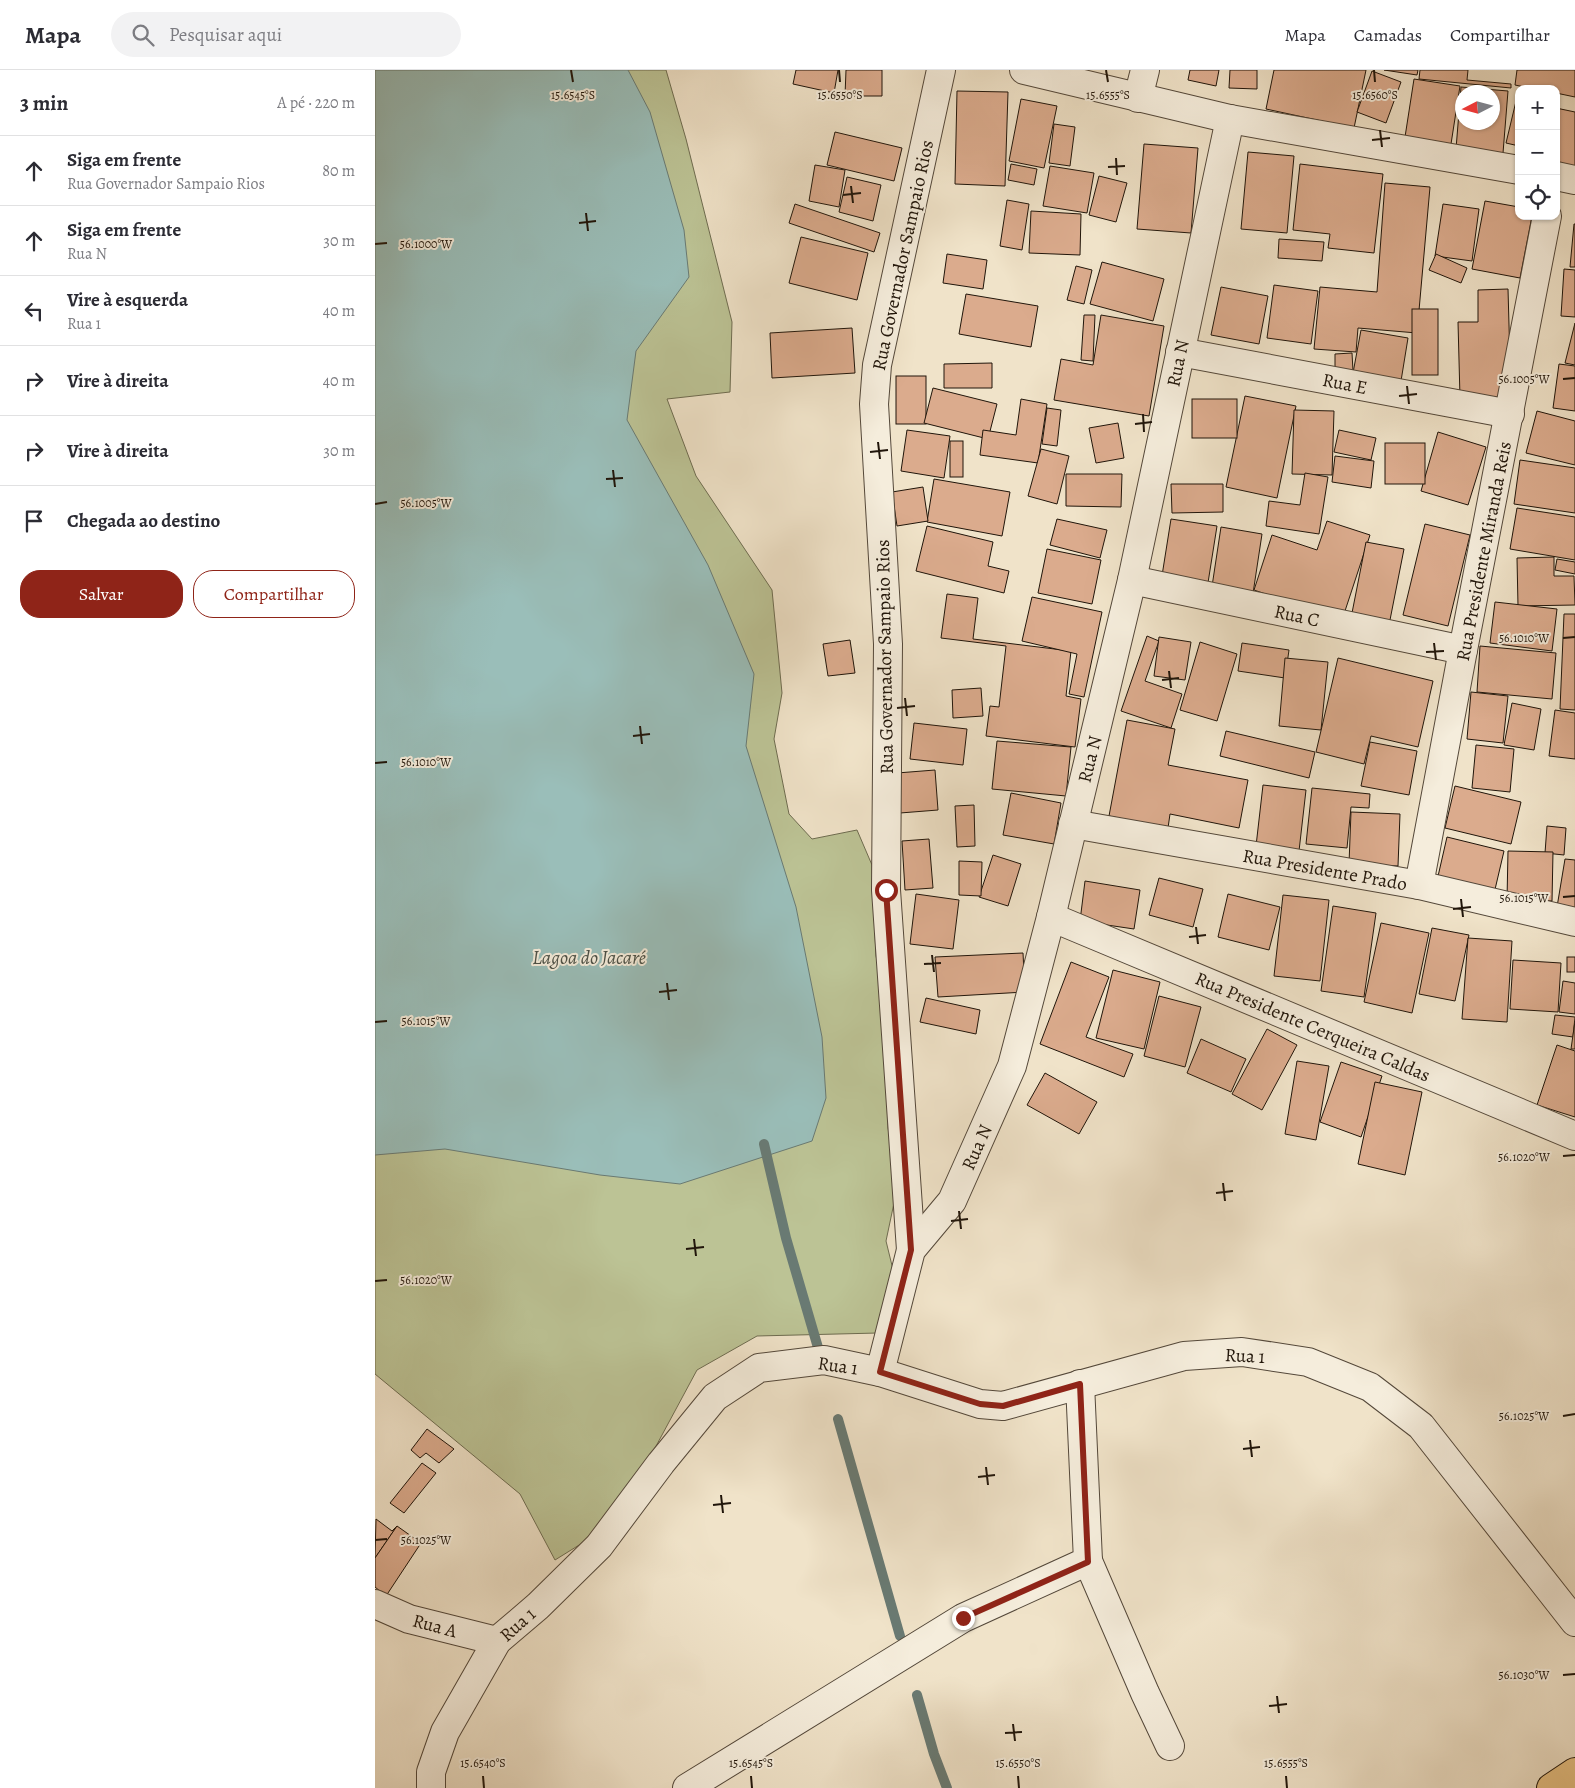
<!DOCTYPE html>
<html lang="pt">
<head>
<meta charset="utf-8">
<style>
  :root { --surface:#fff; --page:#f2f2f3; --text:#2b2b33; --muted:#7c7c81; --line:#e1e1e2; --accent:#8f2418 }
  body { margin:0; font-family:Alegreya,serif; background:var(--page); color:var(--text) }
  .controls { position:absolute; right:15px; top:15px; display:grid; overflow:hidden; border-radius:10px; box-shadow:0 1px 4px #0004 }
  .controls button { width:45px; height:45px; display:grid; place-items:center; padding:0; border:0; border-bottom:1px solid var(--line); background:var(--surface); color:var(--text); font:25px sans-serif }
  .compass { position:absolute; left:1080px; top:15px; width:45px; height:45px; border-radius:50%; background:var(--surface); box-shadow:0 1px 4px #0004; rotate:264deg }
  .stop { position:absolute; width:15px; height:15px; margin:-11px; border:4px solid #8f2418; border-radius:50%; background:#fff }
  .stop.end { background:#8f2418; border-color:#fff; box-shadow:0 1px 5px #0008 }
  .list { margin:0; padding:0; list-style:none }
  h2 { display:flex; justify-content:space-between; align-items:center; height:65px; margin:0; padding:0 20px; font-size:21px }
  h2 small { font-size:16px; font-weight:400; color:var(--muted) }
  .list li { display:grid; grid-template-columns:32px 1fr auto; gap:15px; align-items:center; box-sizing:border-box; height:70px; padding:0 20px; border-top:1px solid var(--line) }
  .list b { display:block; font-size:19px; white-space:nowrap }
  .list p { margin:0; font-size:16px; white-space:nowrap; color:var(--muted) }
  .list em { font-size:16px; font-style:normal; color:var(--muted) }
  .actions { display:flex; gap:10px; padding:15px 20px }
  .actions a { flex:1; padding:11px 0; border:1px solid var(--accent); border-radius:20px; text-align:center; font-size:18px; color:var(--accent) }
  .actions .main { background:var(--accent); color:#fff }
  .icon { flex:none; width:28px; height:28px; fill:none; stroke:currentColor; stroke-width:2; stroke-linecap:round; stroke-linejoin:round }
  .map { position:relative; flex:none; width:1200px; height:1718px; overflow:hidden }
  header { display:flex; align-items:center; gap:30px; box-sizing:border-box; height:70px; padding:0 25px; background:var(--surface); border-bottom:1px solid var(--line) }
  header strong { font-size:24px }
  nav { display:flex; gap:28px; margin-inline-start:auto; font-size:18px }
  .search { width:350px; height:45px; background:var(--page); display:flex; align-items:center; gap:12px; box-sizing:border-box; padding:0 18px; border-radius:28px; color:var(--muted); font-size:19px }
  main { display:flex }
  aside { flex:1; background:var(--surface) }
  .map>svg:first-child { display:block }
</style>
</head>
<body>
<header>
<strong>Mapa</strong>
<div class="search"><svg class="icon" aria-label="search" viewBox="0 0 24 24"><circle cx="10" cy="10" r="6"/><path d="M15 15l6 6"/></svg>Pesquisar aqui</div>
<nav><a>Mapa</a><a>Camadas</a><a>Compartilhar</a></nav>
</header>
<main>
<aside>
<h2>3 min<small>A pé · 220 m</small></h2>
<ul class="list">
<li><svg class="icon" aria-label="ahead" viewBox="0 0 24 24"><path d="M12 20V5M6 11l6-6 6 6"/></svg><div><b>Siga em frente</b><p>Rua Governador Sampaio Rios</p></div><em>80 m</em></li>
<li><svg class="icon" aria-label="ahead" viewBox="0 0 24 24"><path d="M12 20V5M6 11l6-6 6 6"/></svg><div><b>Siga em frente</b><p>Rua N</p></div><em>30 m</em></li>
<li><svg class="icon" aria-label="left" viewBox="0 0 24 24"><path d="M17 20v-9H6M10 6l-5 5 5 5"/></svg><div><b>Vire à esquerda</b><p>Rua 1</p></div><em>40 m</em></li>
<li><svg class="icon" aria-label="right" viewBox="0 0 24 24"><path d="M7 20v-9h11M14 6l5 5-5 5"/></svg><div><b>Vire à direita</b></div><em>40 m</em></li>
<li><svg class="icon" aria-label="right" viewBox="0 0 24 24"><path d="M7 20v-9h11M14 6l5 5-5 5"/></svg><div><b>Vire à direita</b></div><em>30 m</em></li>
<li><svg class="icon" aria-label="arrive" viewBox="0 0 24 24"><path d="M6 21V4h12l-3 4 3 4H6"/></svg><div><b>Chegada ao destino</b></div></li>
</ul>
<div class="actions"><a class="main">Salvar</a><a>Compartilhar</a></div>
</aside>
<div class="map">
<svg width="1200" height="1718" viewBox="0 0 1200 1718">
  <rect width="100%" height="100%" fill="#f0e3c9"/>
  <filter id="stains"><feTurbulence type="fractalNoise" baseFrequency=".004" numOctaves="4"/><feColorMatrix values="0 0 0 0 .2 0 0 0 0 .09 0 0 0 0 .02 0 0 0 .5 -.17"/></filter>
  <radialGradient id="worn" r=".72"><stop offset=".6" stop-color="#630" stop-opacity="0"/><stop offset="1" stop-color="#630" stop-opacity=".3"/></radialGradient>
  <path fill="#bcc395" stroke="#6e6c50" d="M0,0H291L311,69L357,252L355,322L292,329L321,406L397,520L407,623L399,669L414,744L437,769L482,760L497,795L501,886L510,924L514,1010L513,1058L523,1114L511,1171L523,1220L503,1263L382,1266L322,1300L273,1391L209,1472L180,1490L145,1424L0,1304Z"/>
  <path fill="#9abeb9" stroke="#697a73" d="M0,0H253L275,42L309,160L314,207L261,281L252,350L333,495L379,604L371,676L421,837L447,967L451,1028L437,1071L305,1114L225,1105L70,1079L0,1085Z"/>
  <g fill="none" stroke-linecap="round" stroke-linejoin="round">
    <g stroke="#697a73" stroke-width="10">
      <path d="M389,1074L411,1168L444,1281"/>
      <path d="M463,1349L525,1566"/>
      <path d="M542,1625L559,1684L572,1718"/>
    </g>
  </g>
  <g fill="#dbab8d" stroke="#20150a" fill-rule="evenodd">
    <path d="M421,0H463L459,23L418,14Z"/>
    <path d="M471,0H507V26H470Z"/>
    <path d="M815,0H844L841,16L813,10Z"/>
    <path d="M855,0H882V19L854,18Z"/>
    <path d="M899,0H991L979,58L891,39Z"/>
    <path d="M1009,0H1043L1042,5Z"/>
    <path d="M1045,0H1093L1092,10L1136,14V18L1044,9Z"/>
    <path d="M1142,0H1200V27L1181,23V19H1159L1140,15Z"/>
    <path d="M997,1L1026,12L1011,53L982,42Z"/>
    <path d="M1039,9L1085,16L1076,74L1030,67Z"/>
    <path d="M1086,17L1133,21L1128,83L1081,79ZM1088,22H1118V52H1088Z"/>
    <path d="M582,21L633,22L630,116L580,114Z"/>
    <path d="M1142,27L1144,28V76L1131,73Z"/>
    <path d="M646,29L682,36L669,98L634,91Z"/>
    <path d="M1181,38L1200,42V103L1181,98Z"/>
    <path d="M679,54L700,57L695,96L674,93Z"/>
    <path d="M460,62L527,78L519,111L452,95Z"/>
    <path d="M769,74L823,78L816,163L762,159Z"/>
    <path d="M873,82L919,86L912,163L866,159Z"/>
    <path d="M636,94L662,99L659,115L633,110Z"/>
    <path d="M925,94L1008,104L999,183L953,178L955,164L918,160Z"/>
    <path d="M440,95L470,100L464,137L434,131Z"/>
    <path d="M675,96L719,103L712,143L668,136Z"/>
    <path d="M724,106L752,113L741,152L714,145Z"/>
    <path d="M472,107L506,115L498,151L464,142Z"/>
    <path d="M1010,113L1055,117L1042,263L983,258L981,282L939,279L945,217L1002,222Z"/>
    <path d="M632,130L654,134L647,180L625,176Z"/>
    <path d="M1110,131L1144,137V146H1157L1145,208L1097,199Z"/>
    <path d="M420,134L505,163L499,182L414,153Z"/>
    <path d="M1068,134L1104,139L1097,191L1060,186Z"/>
    <path d="M656,141L706,144L705,185L654,183Z"/>
    <path d="M1199,154H1200V197H1195Z"/>
    <path d="M426,167L493,183L482,230L414,213Z"/>
    <path d="M904,169L949,172L947,191L903,188Z"/>
    <path d="M572,184L612,190L608,219L568,213Z"/>
    <path d="M1061,184L1092,198L1086,213L1054,200Z"/>
    <path d="M727,192L789,209L778,251L715,234Z"/>
    <path d="M701,196L717,200L709,234L692,230Z"/>
    <path d="M1189,199L1200,200V247L1186,246Z"/>
    <path d="M899,215L943,221L936,274L892,268Z"/>
    <path d="M846,217L893,226L884,274L836,265Z"/>
    <path d="M1133,219L1136,327L1085,328L1083,252H1103V220Z"/>
    <path d="M591,224L663,236L656,277L584,264Z"/>
    <rect x="1037" y="239" width="26" height="66"/>
    <path d="M709,245H720L718,291L706,290Z"/>
    <path d="M726,245L789,256L774,346L679,330L686,289L718,295Z"/>
    <path d="M1200,253V295L1190,293Z"/>
    <path d="M477,258L480,303L397,308L395,263Z"/>
    <path d="M986,260L1033,268L1026,311L978,303Z"/>
    <path d="M977,283L978,301H960V284Z"/>
    <path d="M617,293V318H569V294Z"/>
    <path d="M1184,294L1200,296V341L1178,338Z"/>
    <rect x="521" y="306" width="30" height="48"/>
    <path d="M558,318L622,334L613,369L549,353Z"/>
    <path d="M870,326L921,336L902,428L851,417Z"/>
    <path d="M646,329L672,334L663,393L605,385L608,360L641,365Z"/>
    <rect x="817" y="329" width="45" height="39"/>
    <path d="M672,338L686,340L682,376L667,374Z"/>
    <path d="M919,340L959,341L957,405L917,404Z"/>
    <path d="M1162,341L1200,351V395L1151,383Z"/>
    <path d="M743,353L749,388L721,393L714,358Z"/>
    <path d="M532,360L575,366L569,408L526,401Z"/>
    <path d="M964,360L1001,368L996,390L959,382Z"/>
    <path d="M1063,362L1111,377L1093,435L1046,421Z"/>
    <rect x="575" y="371" width="13" height="36"/>
    <rect x="1010" y="373" width="40" height="41"/>
    <path d="M666,379L694,386L682,434L653,426Z"/>
    <path d="M960,386L999,391L996,418L957,412Z"/>
    <path d="M1145,390L1200,398V443L1139,434Z"/>
    <path d="M930,403L953,407L944,464L891,456L894,431L925,435Z"/>
    <path d="M691,404H747L746,437L691,436Z"/>
    <path d="M559,409L635,422L627,466L552,452Z"/>
    <path d="M796,414H848V442L797,443Z"/>
    <path d="M548,417L553,451L522,456L517,422Z"/>
    <path d="M1142,438L1200,447V490L1135,479Z"/>
    <path d="M682,449L732,460L725,488L675,475Z"/>
    <path d="M796,449L842,456L832,519L786,512Z"/>
    <path d="M952,451L995,465L968,547L928,537L879,520L897,465L942,480Z"/>
    <path d="M1050,454L1095,465L1073,556L1028,545Z"/>
    <path d="M552,456L618,472L613,496L634,501L629,523L541,501Z"/>
    <path d="M846,457L887,464L877,530L836,523Z"/>
    <path d="M991,472L1029,479L1014,555L976,548Z"/>
    <path d="M672,479L726,490L717,534L663,523Z"/>
    <path d="M1179,487V506H1199L1200,535L1143,536L1142,488Z"/>
    <path d="M1182,489L1200,492V504L1180,500Z"/>
    <path d="M572,524L603,528L598,569L696,581L691,626L706,629L700,677L611,666L615,636L624,637L631,576L566,568Z"/>
    <path d="M657,527L727,542L709,627L694,624L702,584L647,571Z"/>
    <path d="M1120,532L1182,539L1177,581L1115,573Z"/>
    <path d="M1189,544H1200V640L1185,639Z"/>
    <path d="M772,566L784,571L770,611L807,624L796,658L746,641Z"/>
    <path d="M784,567L816,572L810,610L779,606Z"/>
    <path d="M475,570L480,603L453,606L448,574Z"/>
    <path d="M825,572L862,584L842,651L805,640Z"/>
    <path d="M867,573L914,580L910,608L863,601Z"/>
    <path d="M1105,576L1181,583L1177,629L1102,622Z"/>
    <path d="M910,588L953,592L946,660L904,656Z"/>
    <path d="M963,588L1058,611L1043,677L996,666L989,694L941,682Z"/>
    <path d="M606,618L608,646L578,648L577,620Z"/>
    <path d="M1096,622L1133,626L1128,673L1092,669Z"/>
    <path d="M1137,633L1166,639L1159,680L1129,675Z"/>
    <path d="M1180,640L1200,643V689L1174,686Z"/>
    <path d="M752,650L800,659L793,695L873,710L864,758L795,744L793,758L734,746Z"/>
    <path d="M539,653L592,659L588,695L535,689Z"/>
    <path d="M851,661L940,682L934,708L845,686Z"/>
    <path d="M622,671L696,677L691,726L617,719Z"/>
    <path d="M995,672L1042,681L1034,725L986,716Z"/>
    <path d="M1101,675L1139,679L1135,722L1097,718Z"/>
    <path d="M560,700L563,740L525,743L522,703Z"/>
    <path d="M888,715L931,720L924,781L881,776Z"/>
    <path d="M1080,716L1146,732L1136,774L1070,758Z"/>
    <path d="M937,718L995,724L994,738L976,737L972,778L931,774Z"/>
    <path d="M636,723L686,733L679,774L628,765Z"/>
    <path d="M599,735L600,776L582,777L580,736Z"/>
    <path d="M976,742L1025,744L1023,796L974,794Z"/>
    <path d="M1172,756L1191,758L1189,785L1170,783Z"/>
    <path d="M1072,767L1129,781L1118,828L1061,815Z"/>
    <path d="M554,769L558,818L530,820L527,771Z"/>
    <path d="M1133,781L1178,782L1177,831L1132,830Z"/>
    <path d="M618,785L646,794L633,836L604,827Z"/>
    <path d="M1190,789L1200,790V840L1182,837Z"/>
    <path d="M584,791L607,792L606,826L584,825Z"/>
    <path d="M784,808L828,819L818,857L774,845Z"/>
    <path d="M710,811L765,820L759,859L705,851Z"/>
    <path d="M541,824L584,830L578,879L535,874Z"/>
    <path d="M853,824L905,837L894,880L843,867Z"/>
    <path d="M908,825L954,830L945,911L899,906Z"/>
    <path d="M958,836L1001,843L989,927L946,921Z"/>
    <path d="M1006,853L1054,863L1037,943L989,932Z"/>
    <path d="M1057,858L1094,865L1080,931L1044,924Z"/>
    <path d="M1093,868L1137,871L1132,952L1087,949Z"/>
    <path d="M648,883L650,922L563,927L560,887Z"/>
    <rect x="1192" y="887" width="8" height="15"/>
    <path d="M1138,890L1186,893L1183,942L1135,939Z"/>
    <path d="M696,892L734,907L711,967L758,984L749,1007L665,974Z"/>
    <path d="M738,900L785,912L769,979L721,968Z"/>
    <path d="M1188,911L1200,913V944L1184,942Z"/>
    <path d="M784,926L826,937L810,997L769,986Z"/>
    <path d="M551,928L605,940L601,964L545,952Z"/>
    <path d="M1180,945L1200,947L1198,967L1177,964Z"/>
    <path d="M1200,951V979H1196Z"/>
    <path d="M892,959L922,975L887,1040L857,1024Z"/>
    <path d="M826,969L871,989L856,1022L812,1003Z"/>
    <path d="M1182,975L1200,981V1047L1162,1035Z"/>
    <path d="M922,991L954,996L941,1070L910,1064Z"/>
    <path d="M966,992L1007,1006L986,1067L945,1052Z"/>
    <path d="M670,1003L722,1032L704,1064L652,1035Z"/>
    <path d="M1000,1012L1047,1022L1030,1105L983,1094Z"/>
    <path d="M52,1359L79,1379L64,1393L51,1383L45,1388L36,1380Z"/>
    <path d="M47,1393L61,1403L29,1443L15,1433Z"/>
    <path d="M1,1449L17,1461L22,1456L0,1488Z"/>
    <path d="M22,1456L46,1473L11,1526L0,1517V1488Z"/>
  </g>
  <g fill="none" stroke-linecap="round" stroke-linejoin="round">
    <defs>
      <g id="minor">
        <path d="M649,0L855,49L1144,100"/>
        <path d="M763,28L770,0"/>
        <path d="M1181,106L1200,110"/>
        <path d="M805,282L1135,344"/>
        <path d="M757,510L1088,580"/>
        <path d="M698,754L1044,815L1200,852"/>
        <path d="M1044,815L1088,580L1172,146"/>
        <path d="M676,847L1200,1066"/>
        <path d="M536,1180L511,820L513,574L499,334L502,295L566,0"/>
        <path d="M505,1302L536,1180L577,1131L637,996L676,847L757,510L855,49"/>
        <path d="M713,1491L770,1623L795,1676"/>
        <path d="M0,1534L34,1549L122,1571"/>
        <path d="M56,1718V1702L70,1662L122,1571L163,1536L224,1476L286,1393L340,1327L384,1298L449,1290L505,1302L605,1334L628,1336L809,1286L867,1282L933,1292L995,1317L1046,1356L1200,1552"/>
        <path d="M312,1718L588,1548L713,1491L705,1314"/>
      </g>
      <path id="major" d="M1176,1718L1200,1702"/>
    </defs>
    <use href="#minor" stroke="#54483a" stroke-width="30"/>
    <use href="#major" stroke="#20150a" stroke-width="30"/>
    <use href="#minor" stroke="#f5eddc" stroke-width="28"/>
    <use href="#major" stroke="#e8c284" stroke-width="28"/>
  </g>
  <g fill="none" stroke-linecap="round" stroke-linejoin="round">
    <path stroke="#8f2418" stroke-width="6" d="M511,820L536,1180L505,1302L605,1334L628,1336L705,1314L713,1492L588,1548"/>
  </g>
  <path fill="none" stroke="#20150a" stroke-width="2" d="M196,0L198,12M464,0L465,12M731,0L733,12M999,0L1000,12M1005,60L1007,77M997,70L1015,68M741,88L742,105M733,97L750,96M476,116L478,133M468,125L486,123M211,143L213,161M204,153L221,151M0,174L12,173M1188,309L1200,308M1032,316L1034,334M1024,326L1042,324M768,344L769,362M760,354L777,352M503,372L505,389M495,382L513,380M238,400L240,417M231,409L248,408M0,434L12,432M1188,568L1200,567M1059,573L1061,590M1051,582L1069,581M794,601L796,618M787,610L804,608M530,628L532,646M522,638L540,636M265,656L267,674M258,666L275,664M0,693L12,692M1188,827L1200,826M1086,829L1088,847M1078,839L1096,837M821,857L823,874M814,867L831,865M557,885L559,902M549,894L566,893M292,913L294,930M284,922L302,920M0,952L12,951M1188,1086L1200,1085M848,1113L850,1131M841,1123L858,1121M584,1141L586,1159M576,1151L593,1149M319,1169L321,1186M311,1179L329,1177M0,1211L12,1210M1188,1346L1200,1344M875,1370L877,1387M868,1379L885,1377M611,1397L613,1415M603,1407L620,1405M346,1425L348,1443M338,1435L356,1433M0,1470L12,1469M1188,1605L1200,1604M902,1626L904,1643M894,1636L912,1634M638,1654L640,1671M630,1663L647,1662M108,1706L109,1718M376,1706L377,1718M643,1706L644,1718M911,1706L912,1718"/>
  <g text-anchor="middle" stroke-width="4" stroke-linejoin="round" paint-order="stroke">
    <g font-size="19" fill="#20150a" stroke="#f5eddc">
      <text transform="translate(527 185) rotate(-78)" y="7">Rua Governador Sampaio Rios</text>
      <text transform="translate(802 293) rotate(-78)" y="7">Rua N</text>
      <text transform="translate(970 313) rotate(11)" y="7">Rua E</text>
      <text transform="translate(1108 481) rotate(-79)" y="7">Rua Presidente Miranda Reis</text>
      <text transform="translate(922 545) rotate(12)" y="7">Rua C</text>
      <text transform="translate(509 587) rotate(-91)" y="7">Rua Governador Sampaio Rios</text>
      <text transform="translate(714 689) rotate(-76)" y="7">Rua N</text>
      <text transform="translate(950 799) rotate(10)" y="7">Rua Presidente Prado</text>
      <text transform="translate(938 956) rotate(23)" y="7">Rua Presidente Cerqueira Caldas</text>
      <text transform="translate(601 1077) rotate(-66)" y="7">Rua N</text>
      <text transform="translate(870 1285) rotate(3)" y="7">Rua 1</text>
      <text transform="translate(463 1295) rotate(8)" y="7">Rua 1</text>
      <text transform="translate(142 1554) rotate(-42)" y="7">Rua 1</text>
      <text transform="translate(60 1555) rotate(15)" y="7">Rua A</text>
    </g>
    <g font-size="20" font-style="italic" fill="#4b5047" stroke="#f5eddc">
      <text x="214" y="894">Lagoa do Jacaré</text>
    </g>
  </g>
  <g font-size="12" text-anchor="middle" fill="#20150a" stroke="#f5eddc" stroke-width="4" stroke-linejoin="round" paint-order="stroke">
    <text x="198" y="29">15.6545°S</text>
    <text x="465" y="29">15.6550°S</text>
    <text x="733" y="29">15.6555°S</text>
    <text x="1000" y="29">15.6560°S</text>
    <text x="51" y="178">56.1000°W</text>
    <text x="1149" y="313">56.1005°W</text>
    <text x="51" y="437">56.1005°W</text>
    <text x="1149" y="572">56.1010°W</text>
    <text x="51" y="696">56.1010°W</text>
    <text x="1149" y="832">56.1015°W</text>
    <text x="51" y="955">56.1015°W</text>
    <text x="1149" y="1091">56.1020°W</text>
    <text x="51" y="1214">56.1020°W</text>
    <text x="1149" y="1350">56.1025°W</text>
    <text x="51" y="1474">56.1025°W</text>
    <text x="1149" y="1609">56.1030°W</text>
    <text x="108" y="1697">15.6540°S</text>
    <text x="376" y="1697">15.6545°S</text>
    <text x="643" y="1697">15.6550°S</text>
    <text x="911" y="1697">15.6555°S</text>
  </g>
  <rect width="100%" height="100%" filter="url(#stains)"/>
  <rect width="100%" height="100%" fill="url(#worn)"/>
</svg>
<div class="controls">
<button>+</button>
<button>−</button>
<button><svg class="icon" aria-label="locate" viewBox="0 0 24 24"><circle cx="12" cy="12" r="6"/><path d="M12 2v4M12 18v4M2 12h4M18 12h4"/></svg></button>
</div>
<svg class="compass" viewBox="-18 -18 36 36"><path d="M0-13l5 13h-10z" fill="#e53935"/><path d="M0 13l5-13h-10z" fill="#7c7c81"/></svg>
<div class="stop" style="left:511px;top:820px"></div>
<div class="stop end" style="left:588px;top:1548px"></div>
</div>
</main>
</body>
</html>
